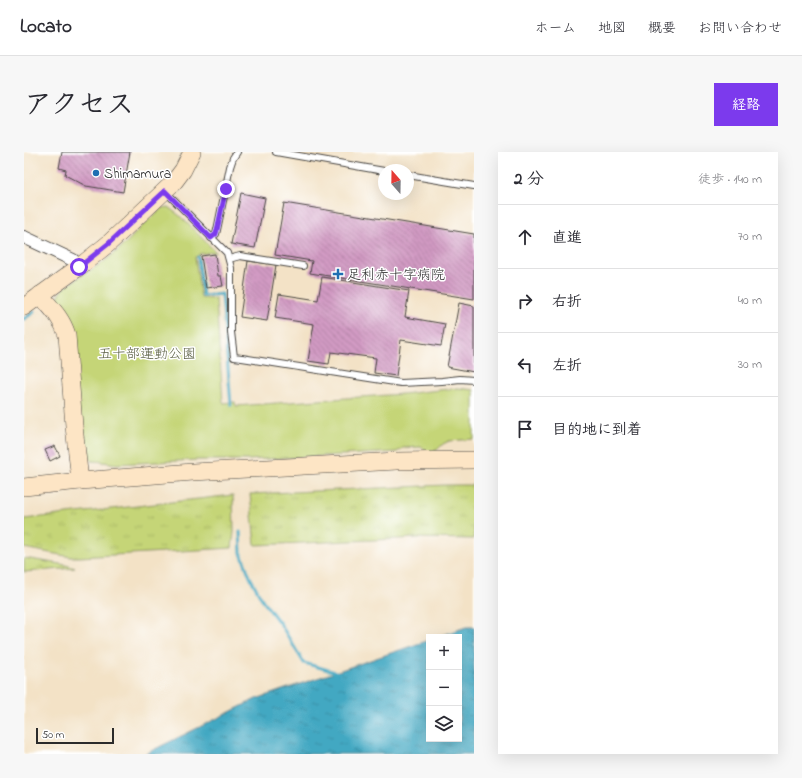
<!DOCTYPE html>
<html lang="ja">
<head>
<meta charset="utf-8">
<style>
  :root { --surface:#fff; --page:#f7f7f7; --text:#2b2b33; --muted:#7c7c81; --line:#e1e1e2; --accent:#7c3aed }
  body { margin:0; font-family:"Indie Flower","Klee One",sans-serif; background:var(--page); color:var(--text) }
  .controls { position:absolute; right:12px; bottom:12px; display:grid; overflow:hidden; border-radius:0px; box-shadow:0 4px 16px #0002 }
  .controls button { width:36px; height:36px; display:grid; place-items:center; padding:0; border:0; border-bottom:1px solid var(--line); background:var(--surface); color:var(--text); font:20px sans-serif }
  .compass { position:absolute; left:354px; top:12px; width:36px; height:36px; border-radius:50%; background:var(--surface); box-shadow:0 4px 16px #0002; rotate:340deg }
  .scale { position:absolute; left:12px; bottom:10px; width:78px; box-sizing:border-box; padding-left:4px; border:2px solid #2b2b2b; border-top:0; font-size:11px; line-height:14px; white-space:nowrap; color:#2b2b2b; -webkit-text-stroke:3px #fff; paint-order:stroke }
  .stop { position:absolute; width:12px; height:12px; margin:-9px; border:3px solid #7c3aed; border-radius:50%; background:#fff }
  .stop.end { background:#7c3aed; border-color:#fff; box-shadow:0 1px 4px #0008 }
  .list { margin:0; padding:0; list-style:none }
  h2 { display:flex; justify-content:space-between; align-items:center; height:52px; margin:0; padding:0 16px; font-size:17px }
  h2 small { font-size:13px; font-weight:400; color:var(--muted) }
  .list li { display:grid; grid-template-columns:26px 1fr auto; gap:12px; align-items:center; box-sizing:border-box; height:64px; padding:0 16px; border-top:1px solid var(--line) }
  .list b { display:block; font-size:15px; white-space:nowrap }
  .list em { font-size:13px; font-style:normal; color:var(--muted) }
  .icon { flex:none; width:22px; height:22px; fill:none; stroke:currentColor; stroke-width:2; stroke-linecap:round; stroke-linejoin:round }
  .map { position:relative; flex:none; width:450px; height:602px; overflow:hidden; border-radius:0px }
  header { display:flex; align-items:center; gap:24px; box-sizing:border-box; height:56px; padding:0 20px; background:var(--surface); border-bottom:1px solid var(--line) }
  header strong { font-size:19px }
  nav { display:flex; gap:22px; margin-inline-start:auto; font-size:14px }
  .intro { display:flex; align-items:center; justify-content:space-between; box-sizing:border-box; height:96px; padding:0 24px }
  h1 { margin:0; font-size:28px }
  .button { padding:10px 18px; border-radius:0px; background:var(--accent); color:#fff; font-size:14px; font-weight:700 }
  main { display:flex; gap:24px; padding:0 24px }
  aside { flex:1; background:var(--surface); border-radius:0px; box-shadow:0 4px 16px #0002 }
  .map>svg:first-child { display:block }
</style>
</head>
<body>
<header>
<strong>Locato</strong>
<nav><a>ホーム</a><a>地図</a><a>概要</a><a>お問い合わせ</a></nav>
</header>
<div class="intro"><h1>アクセス</h1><a class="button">経路</a></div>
<main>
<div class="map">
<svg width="450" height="602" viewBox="0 0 450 602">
  <defs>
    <pattern id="grass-tufts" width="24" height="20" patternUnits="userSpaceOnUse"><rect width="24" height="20" fill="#c5d577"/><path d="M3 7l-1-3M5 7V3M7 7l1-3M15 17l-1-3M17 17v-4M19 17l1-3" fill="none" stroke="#a9b767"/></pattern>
    <pattern id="water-ripples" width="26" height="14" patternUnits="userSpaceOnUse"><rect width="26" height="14" fill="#42a8c2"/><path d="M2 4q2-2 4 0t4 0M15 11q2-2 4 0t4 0" fill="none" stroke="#37899e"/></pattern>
    <pattern id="building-back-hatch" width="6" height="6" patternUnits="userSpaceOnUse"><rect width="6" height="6" fill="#d19ac3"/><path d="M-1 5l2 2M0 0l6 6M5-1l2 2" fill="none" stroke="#aa7e9f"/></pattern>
  </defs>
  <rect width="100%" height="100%" fill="#fff"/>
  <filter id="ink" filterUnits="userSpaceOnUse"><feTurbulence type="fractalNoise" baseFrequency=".025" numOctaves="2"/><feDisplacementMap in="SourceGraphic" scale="8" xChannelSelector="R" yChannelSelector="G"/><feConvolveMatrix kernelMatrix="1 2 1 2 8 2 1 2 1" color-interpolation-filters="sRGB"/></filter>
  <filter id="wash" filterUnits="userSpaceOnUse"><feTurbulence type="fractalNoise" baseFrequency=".012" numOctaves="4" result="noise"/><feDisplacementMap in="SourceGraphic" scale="16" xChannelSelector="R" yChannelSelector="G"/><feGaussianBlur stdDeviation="0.9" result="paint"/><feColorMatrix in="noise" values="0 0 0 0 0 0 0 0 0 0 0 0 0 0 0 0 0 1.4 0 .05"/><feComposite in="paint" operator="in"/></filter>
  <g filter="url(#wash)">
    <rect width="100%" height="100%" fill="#f3e2c6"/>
    <g fill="url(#grass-tufts)" stroke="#788051">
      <path d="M422,333H450V387L396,386L231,393L226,342Z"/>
      <path d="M209,343L210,380L208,396L55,405H47L0,396V367Z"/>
      <path d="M0,406L42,413L51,416L0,420Z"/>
    </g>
    <path fill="#c5d577" stroke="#788051" d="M144,55L156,64L192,100L175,102V104L171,105L177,146L192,147L199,251L211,250L212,254L378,242L434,236L450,238V287L425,289L419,292L413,298L403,299L397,295L379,296L373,300L223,308H173L93,312C84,311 76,309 67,309L62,303L59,295L34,151V145L39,137L55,125L78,111L93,99L106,87L119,73L138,56Z"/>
    <path fill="url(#water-ripples)" stroke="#366a76" d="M442,475H450V602H121L232,547L405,488V587H435V485H413Z"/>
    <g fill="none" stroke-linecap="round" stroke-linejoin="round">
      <g stroke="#42a8c2" stroke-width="3">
        <path d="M174,105L179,144L198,142L207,253"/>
        <path d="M0,167L10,160"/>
        <path d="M216,380L217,401L226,425L239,449L257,473L280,511L315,521"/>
      </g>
    </g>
    <g id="blocks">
      <g fill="url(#building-back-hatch)">
        <path d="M38,0H106L99,40L62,34L41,23L42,18L35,16Z"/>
        <path d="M217,41L241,46L231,96L207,92Z"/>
        <path d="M260,51L450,82V147L286,121L288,109L251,103Z"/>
        <path d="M191,102L194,124H197L199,134L182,136L177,104Z"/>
        <path d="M224,109L252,113L243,169L216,165Z"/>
        <path d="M298,125L385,139L381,165L421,172L417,194L377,188L372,224L350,221L352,206L307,200L305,212L284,209L290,172L251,166L255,142L294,148Z"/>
        <path d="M435,151L450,154V220L423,215Z"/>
        <path d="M31,294L36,304L26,309L21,298Z"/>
      </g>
    </g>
  </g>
  <g filter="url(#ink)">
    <use href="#blocks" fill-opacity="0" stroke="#494642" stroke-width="1"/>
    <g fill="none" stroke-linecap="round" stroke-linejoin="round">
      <defs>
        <g id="lane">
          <path d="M252,0L360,19"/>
          <path d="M384,23L450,34"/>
          <path d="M141,39L203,101L207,116V180L210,205L218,206L377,231L418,229L436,227L450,228"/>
          <path d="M187,86L192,82L193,78L206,15L209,6L213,0"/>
          <path d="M205,107L216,104L279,114"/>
        </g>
        <path id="street" d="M0,85L49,108L55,115"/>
        <g id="secondary">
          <path d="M16,143C27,156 38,166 43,183L50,274L56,329"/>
          <path d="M0,155L55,115L84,92L100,77L150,30L159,18L168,0"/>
          <path d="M0,335L56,329L169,320L373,309L450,308"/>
        </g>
      </defs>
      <use href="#lane" stroke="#494642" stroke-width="8"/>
      <use href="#street" stroke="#494642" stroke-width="14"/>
      <use href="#secondary" stroke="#494642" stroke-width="18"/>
      <use href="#lane" stroke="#fff" stroke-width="6"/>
      <use href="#street" stroke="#fff" stroke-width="12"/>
      <use href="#secondary" stroke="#fde5c5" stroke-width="17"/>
    </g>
  </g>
  <g fill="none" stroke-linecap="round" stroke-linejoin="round" filter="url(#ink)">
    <path stroke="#7c3aed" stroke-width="5" d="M55,115L84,92L141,39L187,86L192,82L193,78L202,37"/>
  </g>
  <g fill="#1f6fb2" stroke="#fff" stroke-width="1.5">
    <circle cx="72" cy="21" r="4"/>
    <path d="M312 116h4v4h4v4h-4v4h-4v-4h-4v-4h4z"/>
  </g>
  <g text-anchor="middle" stroke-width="3" stroke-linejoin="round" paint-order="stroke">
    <g font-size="14" fill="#2b2b2b" stroke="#fff" text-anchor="start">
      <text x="80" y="26">Shimamura</text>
      <text x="323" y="127">足利赤十字病院</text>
    </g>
    <g font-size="14" fill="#595e42" stroke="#fff">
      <text x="123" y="206">五十部運動公園</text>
    </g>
  </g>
</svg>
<div class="controls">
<button>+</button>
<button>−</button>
<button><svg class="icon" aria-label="layers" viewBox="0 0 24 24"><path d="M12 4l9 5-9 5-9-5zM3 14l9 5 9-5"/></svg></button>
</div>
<svg class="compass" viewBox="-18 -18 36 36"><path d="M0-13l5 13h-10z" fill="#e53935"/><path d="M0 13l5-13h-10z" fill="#7c7c81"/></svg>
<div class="scale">50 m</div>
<div class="stop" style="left:55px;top:115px"></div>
<div class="stop end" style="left:202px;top:37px"></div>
</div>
<aside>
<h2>2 分<small>徒歩 · 140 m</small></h2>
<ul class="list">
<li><svg class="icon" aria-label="ahead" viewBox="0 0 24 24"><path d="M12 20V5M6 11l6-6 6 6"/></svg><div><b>直進</b></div><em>70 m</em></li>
<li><svg class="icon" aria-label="right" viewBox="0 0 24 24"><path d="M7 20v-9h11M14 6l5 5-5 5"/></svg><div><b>右折</b></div><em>40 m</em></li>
<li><svg class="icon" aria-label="left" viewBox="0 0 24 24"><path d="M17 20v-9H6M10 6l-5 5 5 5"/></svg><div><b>左折</b></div><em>30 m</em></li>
<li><svg class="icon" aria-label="arrive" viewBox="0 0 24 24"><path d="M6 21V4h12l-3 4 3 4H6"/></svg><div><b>目的地に到着</b></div></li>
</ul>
</aside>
</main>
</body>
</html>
